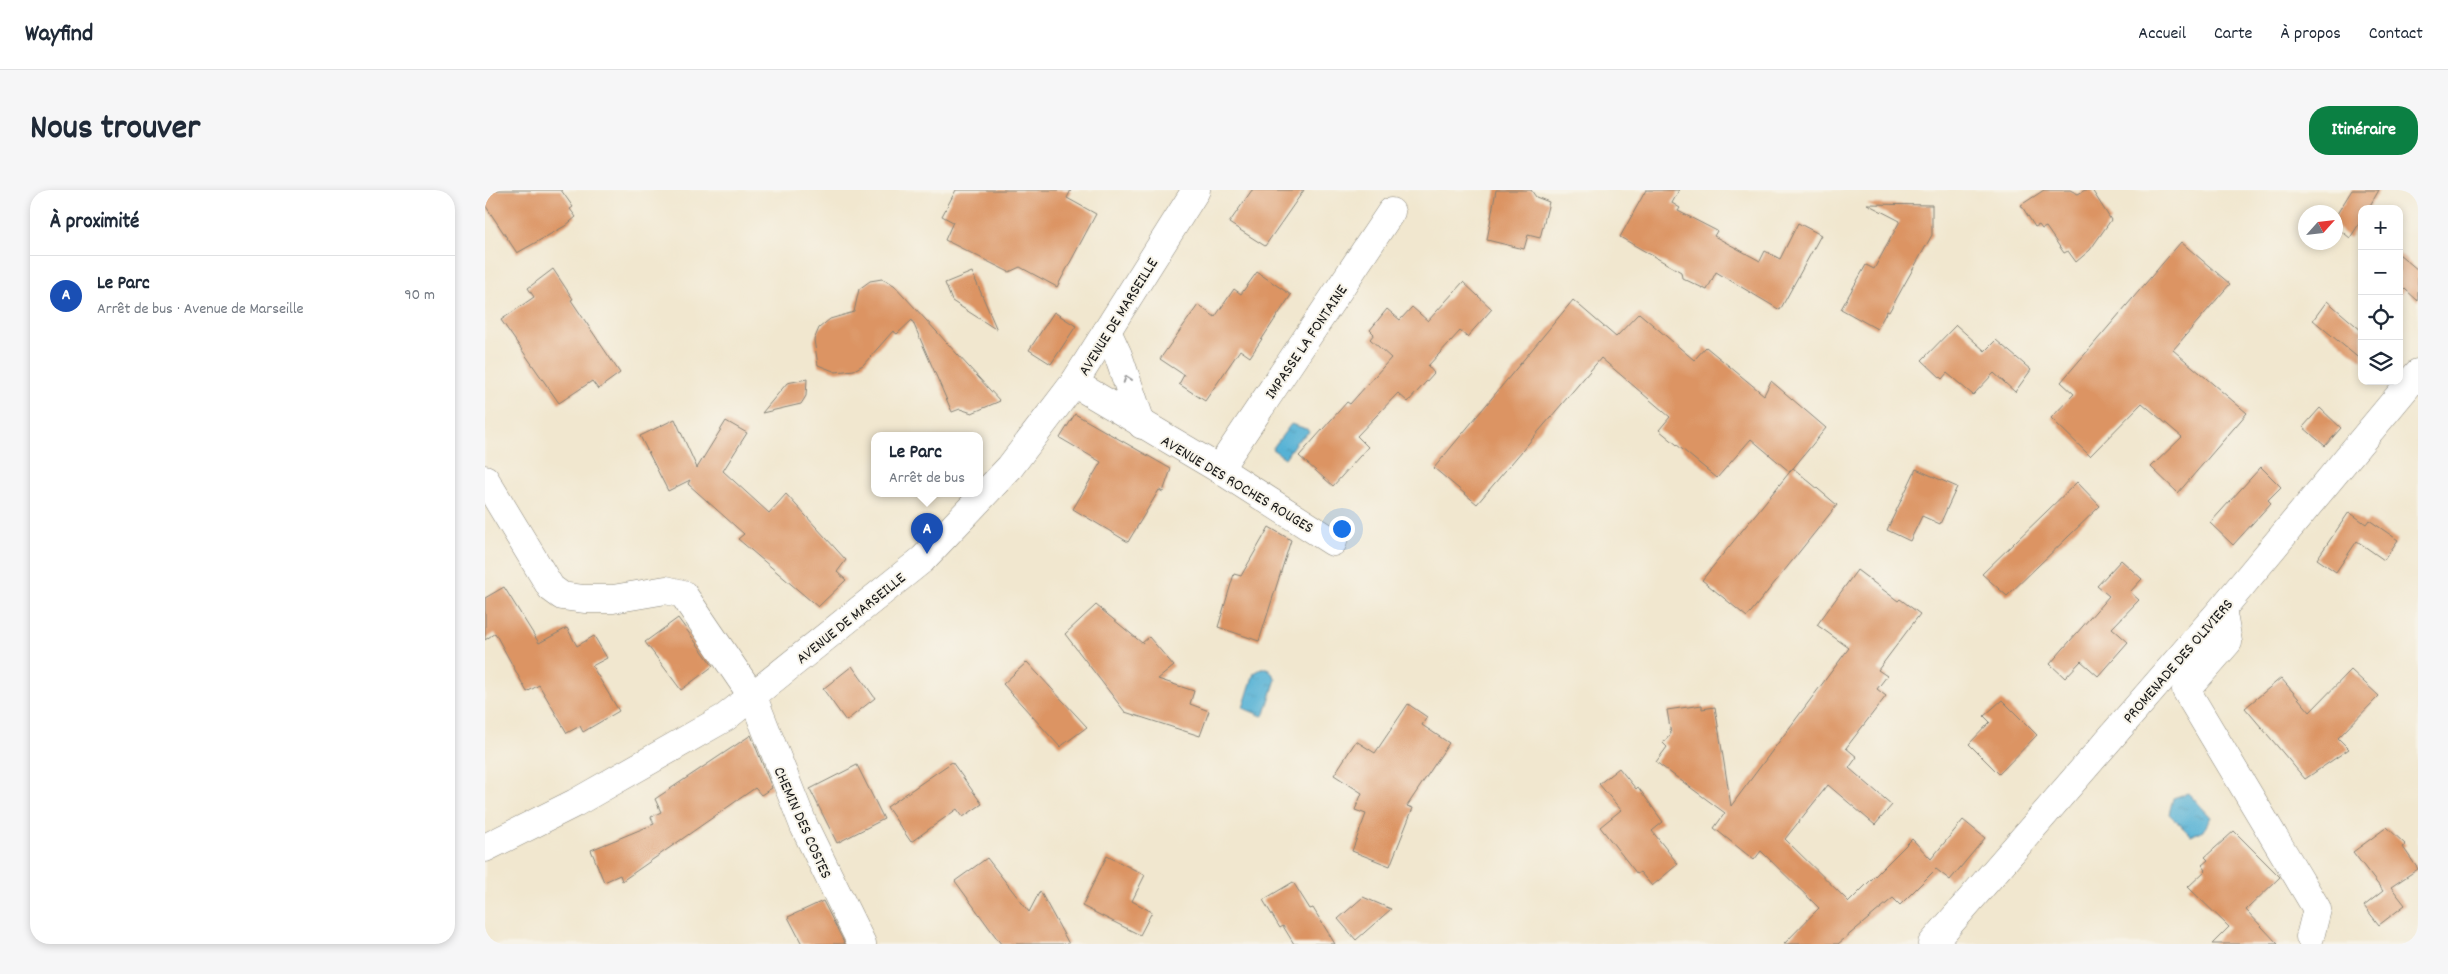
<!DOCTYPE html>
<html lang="fr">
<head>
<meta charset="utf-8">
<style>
  :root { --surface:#fff; --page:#f6f6f7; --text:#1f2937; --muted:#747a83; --line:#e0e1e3; --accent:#0b8043 }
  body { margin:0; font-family:Dekko,sans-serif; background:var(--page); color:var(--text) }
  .controls { position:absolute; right:15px; top:15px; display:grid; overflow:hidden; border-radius:10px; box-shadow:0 2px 8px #0003 }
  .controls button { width:45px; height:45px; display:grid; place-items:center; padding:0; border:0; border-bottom:1px solid var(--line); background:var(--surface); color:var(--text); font:25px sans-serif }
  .compass { position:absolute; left:1813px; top:15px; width:45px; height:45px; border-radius:50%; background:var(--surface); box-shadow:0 2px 8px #0003; rotate:63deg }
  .you { position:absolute; left:856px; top:338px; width:18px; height:18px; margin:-12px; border:4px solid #fff; border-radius:50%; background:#1a73e8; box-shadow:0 0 0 8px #1a73e833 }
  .badge { display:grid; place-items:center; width:32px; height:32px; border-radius:50%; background:var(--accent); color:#fff; font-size:16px; font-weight:700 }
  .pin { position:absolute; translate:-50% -41px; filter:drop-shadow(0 1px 2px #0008) }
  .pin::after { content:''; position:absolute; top:26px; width:18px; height:15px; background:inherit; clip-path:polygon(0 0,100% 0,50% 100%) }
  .popup { position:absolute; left:386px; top:242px; width:112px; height:65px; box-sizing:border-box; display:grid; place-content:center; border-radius:10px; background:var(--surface); filter:drop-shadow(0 1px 4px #0005); font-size:16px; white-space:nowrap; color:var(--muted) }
  .popup b { font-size:19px; color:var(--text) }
  .popup::after { content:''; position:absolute; left:50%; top:100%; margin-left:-10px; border:10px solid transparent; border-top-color:var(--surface) }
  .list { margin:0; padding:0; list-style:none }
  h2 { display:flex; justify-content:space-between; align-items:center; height:65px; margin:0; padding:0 20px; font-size:21px }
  h2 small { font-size:16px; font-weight:400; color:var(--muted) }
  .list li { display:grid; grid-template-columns:32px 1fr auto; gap:15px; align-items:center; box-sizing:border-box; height:80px; padding:0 20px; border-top:1px solid var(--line) }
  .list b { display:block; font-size:19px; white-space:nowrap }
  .list p { margin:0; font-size:16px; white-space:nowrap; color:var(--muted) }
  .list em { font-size:16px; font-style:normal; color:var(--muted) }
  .icon { flex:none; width:28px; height:28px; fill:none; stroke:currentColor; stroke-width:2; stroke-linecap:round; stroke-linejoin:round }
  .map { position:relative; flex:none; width:1933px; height:754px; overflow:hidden; border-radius:20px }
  header { display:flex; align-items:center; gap:30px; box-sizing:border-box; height:70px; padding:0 25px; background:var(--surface); border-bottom:1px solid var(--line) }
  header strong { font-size:24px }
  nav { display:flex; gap:28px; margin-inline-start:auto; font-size:18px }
  .intro { display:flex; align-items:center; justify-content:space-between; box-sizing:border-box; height:120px; padding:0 30px }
  h1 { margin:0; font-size:35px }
  .button { padding:12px 22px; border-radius:20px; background:var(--accent); color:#fff; font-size:18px; font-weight:700 }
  main { display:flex; gap:30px; padding:0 30px }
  aside { flex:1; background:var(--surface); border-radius:20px; box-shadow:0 2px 8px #0003 }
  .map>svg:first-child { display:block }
</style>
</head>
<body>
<header>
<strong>Wayfind</strong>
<nav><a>Accueil</a><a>Carte</a><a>À propos</a><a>Contact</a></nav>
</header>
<div class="intro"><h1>Nous trouver</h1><a class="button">Itinéraire</a></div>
<main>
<aside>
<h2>À proximité<small></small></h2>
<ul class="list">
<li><span class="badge" style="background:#1a4fb4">A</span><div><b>Le Parc</b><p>Arrêt de bus · Avenue de Marseille</p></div><em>90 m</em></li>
</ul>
</aside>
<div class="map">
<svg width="1933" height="754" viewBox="0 0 1933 754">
  <defs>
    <pattern id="water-ripples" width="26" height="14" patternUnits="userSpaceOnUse" patternTransform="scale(1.25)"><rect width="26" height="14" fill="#57b2d5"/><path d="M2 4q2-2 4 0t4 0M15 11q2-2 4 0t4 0" fill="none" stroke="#4b98b6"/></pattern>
  </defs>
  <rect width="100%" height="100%" fill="#f7f3e8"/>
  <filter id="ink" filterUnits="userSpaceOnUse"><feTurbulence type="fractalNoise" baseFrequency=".02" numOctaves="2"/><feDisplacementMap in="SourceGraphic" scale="10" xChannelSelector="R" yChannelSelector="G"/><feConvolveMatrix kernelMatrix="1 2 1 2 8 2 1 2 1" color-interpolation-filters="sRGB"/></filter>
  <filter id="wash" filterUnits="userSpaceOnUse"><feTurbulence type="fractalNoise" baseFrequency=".0096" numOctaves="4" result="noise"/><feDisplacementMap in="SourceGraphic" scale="20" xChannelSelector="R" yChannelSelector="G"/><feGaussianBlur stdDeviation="1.12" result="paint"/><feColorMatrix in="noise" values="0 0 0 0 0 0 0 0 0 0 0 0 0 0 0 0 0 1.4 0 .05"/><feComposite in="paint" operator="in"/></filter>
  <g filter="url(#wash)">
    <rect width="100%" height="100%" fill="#f1e7cf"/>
    <g fill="url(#water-ripples)" stroke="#3a6778">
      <path d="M806,234L822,239L824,242L811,252L800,268L787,259Z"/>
      <path d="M778,478H783L791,489L780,524L777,526L758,518L769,483Z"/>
      <path d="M1703,603L1726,627L1719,640L1706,646L1684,624L1688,608Z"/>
    </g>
    <g id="blocks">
      <g fill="#dc9464">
        <path d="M0,0H76L88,17L85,19L91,27L80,36L32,63L0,15Z"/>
        <path d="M471,0H586L582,8L611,24L572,97L535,77L524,82L460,50L468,32L457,26Z"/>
        <path d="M767,0H819L780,56L744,33Z"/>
        <path d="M1011,0H1046L1051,7L1064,12L1055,48L1043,45L1039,59L1002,50Z"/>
        <path d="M1161,0H1194L1187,13L1195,18L1193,21L1232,41L1229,46L1275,71L1280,61L1295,69L1313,33L1336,45L1295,120L1231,82L1222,100L1197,88L1196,82L1135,47Z"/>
        <path d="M1559,0H1585L1593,4L1600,0H1607L1626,30L1605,60L1591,72L1583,61L1579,63L1561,37L1557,39L1554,35L1550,37L1536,15Z"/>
        <path d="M1867,0H1894L1883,19H1877V29L1865,48L1850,36V27Z"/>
        <path d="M1382,14L1447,15V45L1404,122L1402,121L1392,139L1356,119L1381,75L1389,79L1415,31Z"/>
        <path d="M1696,52L1745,94L1688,160L1762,223L1693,303L1666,277L1697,247L1657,213L1605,266L1566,228L1589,204L1576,192Z"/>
        <path d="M1914,64L1933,80V111L1920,99L1914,105Z"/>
        <path d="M68,79L88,109L86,110L135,183L113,199L107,191L74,213L16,130L49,107L43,98Z"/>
        <path d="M487,82L512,140L467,111L460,93Z"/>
        <path d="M772,82L806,105L765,167L755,160L720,211L694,194L699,185L675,169L713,115L730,127L749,99L756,104Z"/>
        <path d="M397,89L409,95L515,211L487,223L475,219L467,222L427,130L412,144L408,141L378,175L369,180L351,182L333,175L329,150L334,138L345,129L369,122L374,99L385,91Z"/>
        <path d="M978,92L1007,119L982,147L975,141L943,176L949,183L923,212L913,203L872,246L883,257L848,296L814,266L862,212L865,214L906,168L885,149L889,144L885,140L902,119L915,130L927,117L943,131Z"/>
        <path d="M1088,110L1131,147L1154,123L1209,170L1221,157L1279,205L1286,191L1341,238L1305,282L1266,249L1232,288L1174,240L1185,227L1116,168L992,314L949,278Z"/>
        <path d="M1842,111L1877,141V171L1828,130Z"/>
        <path d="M569,122L591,136L566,174L544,160Z"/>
        <path d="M1471,135L1500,161L1511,150L1546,180L1530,202L1509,183L1488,205L1462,183L1457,189L1437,170Z"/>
        <path d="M322,189L321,206L316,214L277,223L302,193Z"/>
        <path d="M1835,218L1856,238L1840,256L1818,237Z"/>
        <path d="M590,224L686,279L678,302L674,300L643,352L588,319L616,272L575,248Z"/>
        <path d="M190,229L212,278L241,231L262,243L238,281L284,323L301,304L361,370L352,382L361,390L333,417L253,349L259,344L203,294L205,290L183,301L155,246Z"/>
        <path d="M1776,277L1796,297L1783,310L1786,313L1748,355L1725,333Z"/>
        <path d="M1308,278L1352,315L1262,427L1217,390Z"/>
        <path d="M1431,279L1472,297L1455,334L1437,326L1425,351L1402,340Z"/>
        <path d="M1592,292L1615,316L1522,406L1497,384Z"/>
        <path d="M1864,322L1881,334L1884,330L1913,350L1899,370L1872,351L1851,382L1832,369Z"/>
        <path d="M784,337L806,350L774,451L733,437L749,384L756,386Z"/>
        <path d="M1636,370L1657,389L1645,402L1654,410L1627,438L1643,452L1613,486L1596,471L1580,488L1565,474L1624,406L1612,396Z"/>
        <path d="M1372,380L1413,411L1415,409L1435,424L1393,480L1402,486L1392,499L1401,506L1361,558L1372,567L1364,578L1407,615L1390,635L1343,595L1300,649L1364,712L1427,649L1446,669L1478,630L1500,648L1465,690L1451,679L1415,715L1408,708L1353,754H1299L1334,718L1276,661L1269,670L1229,638L1240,623L1171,572L1182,557L1178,553L1186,544L1182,520L1217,515V519L1230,517L1246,616L1364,458L1332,435Z"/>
        <path d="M19,397L54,453L82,438L92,456L109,446L122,468L107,476L134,521L98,542L95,536L82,543L54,495L42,502L10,443L0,450V408Z"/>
        <path d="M611,415L657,453L664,447L689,476L673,489L709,501L705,514L724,521L715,546L640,522L580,444Z"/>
        <path d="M193,428L228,476L196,500L160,452Z"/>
        <path d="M542,472L602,537L575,557L518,494Z"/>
        <path d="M367,476L390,508L361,531L338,499Z"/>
        <path d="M1866,480L1894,506L1853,548L1864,559L1820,589L1760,518L1796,488L1825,522Z"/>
        <path d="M1517,510L1552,545L1514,584L1484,554L1505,532L1499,526Z"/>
        <path d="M923,514L942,527L937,535L964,553L922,616L928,618L905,676L867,661L881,624L870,620L877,603L849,585L871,551L890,563Z"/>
        <path d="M266,545L287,598L276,605L270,598L137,691L135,685L119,692L106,660L169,634L166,627L176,622L170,609Z"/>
        <path d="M467,572L497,614L478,627L472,619L426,652L402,617Z"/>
        <path d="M372,575L399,629L352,653L325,599Z"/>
        <path d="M1134,578L1151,599L1153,597L1178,632L1167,641L1193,674L1167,696L1155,682L1152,684L1115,637L1136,620L1114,594Z"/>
        <path d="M1902,637L1921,655L1918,657L1933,679L1906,697L1920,715L1894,735L1879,716L1898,701L1868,662Z"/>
        <path d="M1749,641L1795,687L1761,720L1793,754H1727L1744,737L1703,697L1721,680L1717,675L1723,670L1720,667Z"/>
        <path d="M622,666L660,685L647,711L667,722L655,745L597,716Z"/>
        <path d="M502,668L544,722L555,701L584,754H516L470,691Z"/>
        <path d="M808,692L825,719L828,718L850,754H809L798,736L795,738L778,710Z"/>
        <path d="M878,707L906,719L871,750L853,729Z"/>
        <path d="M338,711L360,754H317L303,727Z"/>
      </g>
    </g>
  </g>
  <g filter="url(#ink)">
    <use href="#blocks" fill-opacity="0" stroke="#868276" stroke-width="1"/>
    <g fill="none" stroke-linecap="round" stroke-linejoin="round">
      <defs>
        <g id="minor">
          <path d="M622,141L633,165L657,235"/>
          <path d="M589,193L734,279L848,352"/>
          <path d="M734,279L906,22"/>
          <path d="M0,289L66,398L77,406L99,409H128L181,400L198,404L268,507L319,636L377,754"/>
          <path d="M1737,419L1743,452L1701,500L1832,719L1825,747"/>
          <path d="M1447,754L1737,419L1933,183"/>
        </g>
        <path id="tertiary" d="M0,658L90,613L241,527L438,369L525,277L589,193L711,0"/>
      </defs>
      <use href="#minor" stroke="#868276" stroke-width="29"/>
      <use href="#tertiary" stroke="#868276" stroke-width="29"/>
      <use href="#minor" stroke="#fff" stroke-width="28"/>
      <use href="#tertiary" stroke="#fff" stroke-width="28"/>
    </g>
    <defs><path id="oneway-chevron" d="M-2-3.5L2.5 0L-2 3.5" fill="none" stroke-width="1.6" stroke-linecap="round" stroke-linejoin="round" transform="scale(1.25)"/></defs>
    <use stroke="#999" href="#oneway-chevron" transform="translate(642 189) rotate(-109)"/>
  </g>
  <g text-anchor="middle" stroke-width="4" stroke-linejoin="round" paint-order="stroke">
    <g font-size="16" fill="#1c1c1c" stroke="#f7f3e8">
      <text transform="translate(632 126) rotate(-58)" y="6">AVENUE DE MARSEILLE</text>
      <text transform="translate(820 151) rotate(-56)" y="6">IMPASSE LA FONTAINE</text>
      <text transform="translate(753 293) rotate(31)" y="6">AVENUE DES ROCHES ROUGES</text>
      <text transform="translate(365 427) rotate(-39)" y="6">AVENUE DE MARSEILLE</text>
      <text transform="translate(1692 470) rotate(-49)" y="6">PROMENADE DES OLIVIERS</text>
      <text transform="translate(319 632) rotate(66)" y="6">CHEMIN DES COSTES</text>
    </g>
  </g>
</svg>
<div class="controls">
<button>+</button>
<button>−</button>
<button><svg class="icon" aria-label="locate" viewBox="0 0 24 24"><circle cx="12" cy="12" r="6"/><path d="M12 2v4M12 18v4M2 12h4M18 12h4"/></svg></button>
<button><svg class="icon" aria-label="layers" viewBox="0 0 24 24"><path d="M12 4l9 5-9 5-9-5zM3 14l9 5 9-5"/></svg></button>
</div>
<svg class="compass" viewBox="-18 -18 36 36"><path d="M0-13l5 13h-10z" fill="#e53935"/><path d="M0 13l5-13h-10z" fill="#747a83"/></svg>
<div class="you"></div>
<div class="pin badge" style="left:442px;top:364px;background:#1a4fb4">A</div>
<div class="popup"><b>Le Parc</b>Arrêt de bus</div>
</div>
</main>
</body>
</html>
